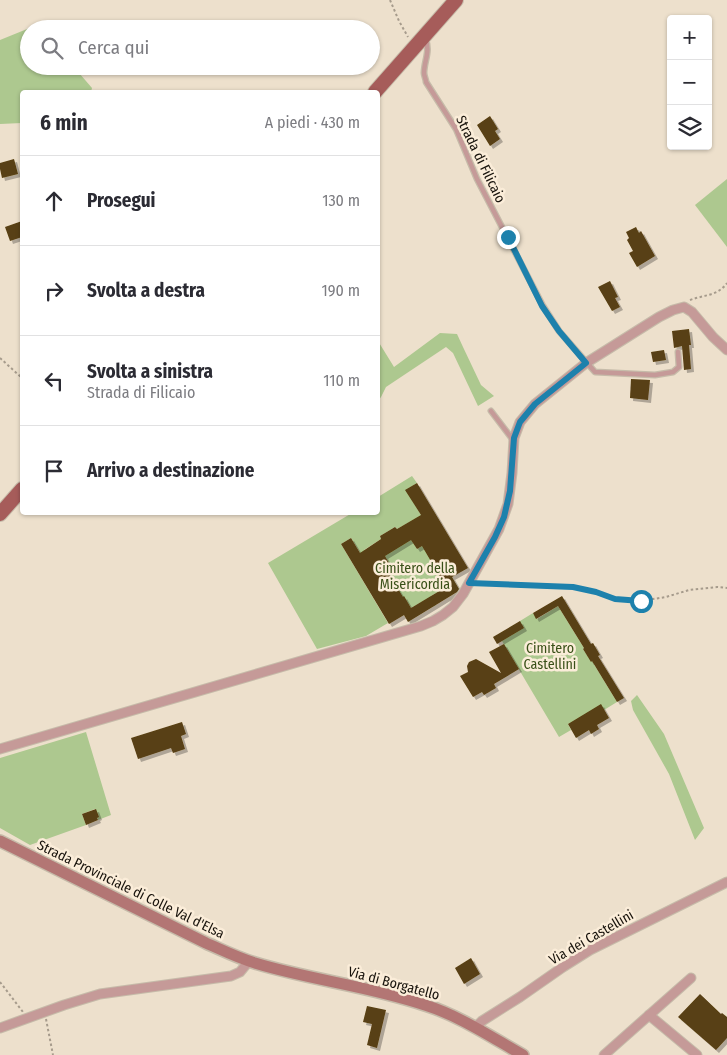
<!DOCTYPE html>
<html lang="it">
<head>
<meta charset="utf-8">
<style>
  :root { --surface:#fff; --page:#f2f2f3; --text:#2b2b33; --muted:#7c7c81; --line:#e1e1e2 }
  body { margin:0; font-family:"Fira Sans Condensed",sans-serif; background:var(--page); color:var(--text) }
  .controls { position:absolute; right:15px; top:15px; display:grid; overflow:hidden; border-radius:5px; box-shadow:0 1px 4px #0004 }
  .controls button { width:45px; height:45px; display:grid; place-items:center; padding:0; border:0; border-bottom:1px solid var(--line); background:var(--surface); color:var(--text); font:25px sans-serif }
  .stop { position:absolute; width:15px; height:15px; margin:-11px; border:4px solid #1d81ac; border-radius:50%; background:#fff }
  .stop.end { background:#1d81ac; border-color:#fff; box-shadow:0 1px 5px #0008 }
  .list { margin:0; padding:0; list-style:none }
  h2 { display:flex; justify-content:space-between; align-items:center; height:65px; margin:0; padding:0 20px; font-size:21px }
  h2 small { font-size:16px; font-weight:400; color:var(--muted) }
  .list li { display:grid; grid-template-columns:32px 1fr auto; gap:15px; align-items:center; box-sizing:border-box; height:90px; padding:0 20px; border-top:1px solid var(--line) }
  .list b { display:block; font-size:19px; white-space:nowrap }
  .list p { margin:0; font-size:16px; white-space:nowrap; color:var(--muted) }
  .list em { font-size:16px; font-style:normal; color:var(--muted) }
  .icon { flex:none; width:28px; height:28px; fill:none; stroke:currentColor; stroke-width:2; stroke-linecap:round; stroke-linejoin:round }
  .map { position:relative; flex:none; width:727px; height:1055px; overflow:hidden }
  .search { position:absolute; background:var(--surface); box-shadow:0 1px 4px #0004; left:20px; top:20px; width:360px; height:55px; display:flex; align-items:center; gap:12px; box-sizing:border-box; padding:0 18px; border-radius:28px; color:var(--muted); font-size:19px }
  .panel { position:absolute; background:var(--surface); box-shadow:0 1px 4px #0004; left:20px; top:90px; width:360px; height:425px; border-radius:5px }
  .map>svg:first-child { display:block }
</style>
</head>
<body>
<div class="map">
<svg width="727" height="1055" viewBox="0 0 727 1055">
  <defs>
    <filter id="shadow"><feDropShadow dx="3" dy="3" stdDeviation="0" flood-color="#0004"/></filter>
  </defs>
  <rect width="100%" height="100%" fill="#ede0cc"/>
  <g fill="#adc88f" fill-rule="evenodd">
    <path d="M32,27L39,29H29V66H73L92,88L91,92H22V123L0,124V40Z"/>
    <path d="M727,179V247L695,205Z"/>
    <path d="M440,333L457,334L463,347L481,385L494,396L478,406L453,353L446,347L386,387L381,397L378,401V341L394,367Z"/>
    <path d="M412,476L417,483L406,490L448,560L439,574L446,587L431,596L436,605L432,607L427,599L411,608L404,597L395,602L399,617L351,538L341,544L388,623L366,636L317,649L268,563L352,513L378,512V497ZM415,519L422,546L417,549L411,539L384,555L390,565L385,568L400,593L364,550L381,539L380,536L395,527L397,529Z"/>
    <path d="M558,606L584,648L583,649L591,661H592L617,702L604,710L568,724L571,730L559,737L502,641L520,621L533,613L537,619Z"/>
    <path d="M637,695L664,734L704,828L695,840L669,774L633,710L631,701Z"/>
    <path d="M86,732L111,815L98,820L95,809L82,814L86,825L30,845L0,828V758Z"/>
  </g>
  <g fill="#583f12" fill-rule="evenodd" filter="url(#shadow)">
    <path d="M490,116L498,129L495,131L500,139L490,146L477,125Z"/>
    <path d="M14,159L18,174L2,178L0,169V163Z"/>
    <path d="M22,221V237L10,241L5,227Z"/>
    <path d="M636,227L639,233L641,231L655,256L637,267L629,253L633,251L627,240L629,238L626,232Z"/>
    <path d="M610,281L618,297L615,298L620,307L612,311L598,287Z"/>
    <path d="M689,329L691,345H689L691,369L684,370L682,346L674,348L672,331Z"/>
    <path d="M664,350L666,360L653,362L651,352Z"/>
    <path d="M631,379L650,380L648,400L630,398Z"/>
    <path d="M417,483L468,568L452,577L459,589L457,592L408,622L404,615L389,624L341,544L351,538L360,553L381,539L380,536L395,527L397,529L421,515L405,490ZM411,540L417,549L422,546L446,587L411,608L404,596L403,597L385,568L390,565L385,556Z"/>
    <path d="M562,596L591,644L593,643L600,655L598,656L624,698L617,702L592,661L591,662L583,649L584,648L558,606L536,619L533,613Z"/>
    <path d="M520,621L524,628L497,644L493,637Z"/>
    <path d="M504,644L519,669L494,684L496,688L484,695L482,692L473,697L460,676L468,672L467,666L469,662L476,659L501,673L489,652Z"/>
    <path d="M601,704L609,718L597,725L599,729L591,734L589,730L576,738L568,724Z"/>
    <path d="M182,722L186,734L181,736L185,749L173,753L171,748L138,759L131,738Z"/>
    <path d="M96,809L99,817L97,818L98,820L86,825L82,814Z"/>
    <path d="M471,958L480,974L464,984L455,968Z"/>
    <path d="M700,994L721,1014L722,1013L727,1017V1038L716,1050L678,1017Z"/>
    <path d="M367,1006L386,1010L377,1048L367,1045L372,1024L363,1022Z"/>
  </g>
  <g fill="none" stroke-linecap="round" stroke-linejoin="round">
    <defs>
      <g id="service">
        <path d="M425,38C431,51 424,61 424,73C424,76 426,79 426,82L456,129L477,179L543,306L559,331L595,372L655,375L673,372L679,367L678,352"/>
        <path d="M491,411L513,440"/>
      </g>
      <g id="minor">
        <path d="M0,749L421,626L433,621L443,615L453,607L463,594L499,529L508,504L512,473L514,438L520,422L535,404L586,363L659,317L673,310L684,307L692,312L713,337L727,350"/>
        <path d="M649,1015L697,1055"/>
        <path d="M0,1028L64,1005L100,994L231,976L240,972L249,961"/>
        <path d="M475,1028L482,1021L520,997L563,967L590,950L727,882"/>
        <path d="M604,1055L691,978"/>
      </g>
      <path id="secondary" d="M0,841L206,943C222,950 238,958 255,963C311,980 369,986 425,1005C460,1016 491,1037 523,1055"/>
      <g id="primary">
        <path d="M375,92L456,0"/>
        <path d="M0,514L22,489"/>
      </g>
    </defs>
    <use href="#service" stroke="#c6bba9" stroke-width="7"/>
    <use href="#minor" stroke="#c6bba9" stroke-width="11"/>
    <use href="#secondary" stroke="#c6bba9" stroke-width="14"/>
    <use href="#primary" stroke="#c6bba9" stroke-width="16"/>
    <g stroke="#a69b8c" stroke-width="2" stroke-dasharray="2.5 2.5" stroke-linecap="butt">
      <path d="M390,0L399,21L408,37"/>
      <path d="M690,300C703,295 718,296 727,283"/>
      <path d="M0,358L22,378"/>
      <path d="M479,584L573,587L596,592L615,599L641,601L666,597L689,590L717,587L727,588"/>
      <path d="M0,982L23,1012"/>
      <path d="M46,1019L53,1055"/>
    </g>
    <use href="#service" stroke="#c59a98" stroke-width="4.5"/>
    <use href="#minor" stroke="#c59a98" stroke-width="9"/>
    <use href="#secondary" stroke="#b37674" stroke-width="11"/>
    <use href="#primary" stroke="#a65c5a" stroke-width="14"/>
  </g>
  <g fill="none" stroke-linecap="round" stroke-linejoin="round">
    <path stroke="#1d81ac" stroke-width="6" d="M508,237L542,306L559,331L586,363L535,404L520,422L514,438L510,491L504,517L495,537L469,583L573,587L596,592L615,599L641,601"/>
  </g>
  <g text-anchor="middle" stroke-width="5" stroke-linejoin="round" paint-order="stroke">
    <g font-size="14" fill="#17120b" stroke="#fbedd9">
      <text transform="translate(481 159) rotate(64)" y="5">Strada di Filicaio</text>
      <text transform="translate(131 889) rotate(26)" y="5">Strada Provinciale di Colle Val d'Elsa</text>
      <text transform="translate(591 937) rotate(-30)" y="5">Via dei Castellini</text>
      <text transform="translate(394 983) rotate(15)" y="5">Via di Borgatello</text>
    </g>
    <g font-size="14" fill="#395018" stroke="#fbedd9">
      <text x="415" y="573">Cimitero della<tspan x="415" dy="16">Misericordia</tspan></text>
      <text x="550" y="653">Cimitero<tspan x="550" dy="16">Castellini</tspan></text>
    </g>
  </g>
</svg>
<div class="controls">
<button>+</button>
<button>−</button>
<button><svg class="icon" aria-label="layers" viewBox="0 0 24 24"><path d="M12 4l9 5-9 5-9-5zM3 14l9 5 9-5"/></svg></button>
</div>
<div class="stop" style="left:641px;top:601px"></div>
<div class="stop end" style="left:508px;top:237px"></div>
<div class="search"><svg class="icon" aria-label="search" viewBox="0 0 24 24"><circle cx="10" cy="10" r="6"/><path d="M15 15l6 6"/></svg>Cerca qui</div>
<section class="panel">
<h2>6 min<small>A piedi · 430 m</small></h2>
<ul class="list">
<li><svg class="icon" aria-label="ahead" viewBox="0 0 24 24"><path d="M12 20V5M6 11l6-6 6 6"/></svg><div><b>Prosegui</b></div><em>130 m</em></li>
<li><svg class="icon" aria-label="right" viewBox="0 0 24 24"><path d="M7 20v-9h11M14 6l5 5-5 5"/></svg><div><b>Svolta a destra</b></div><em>190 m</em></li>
<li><svg class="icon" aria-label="left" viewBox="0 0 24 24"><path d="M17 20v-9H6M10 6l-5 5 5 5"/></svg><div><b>Svolta a sinistra</b><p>Strada di Filicaio</p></div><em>110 m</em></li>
<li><svg class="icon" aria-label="arrive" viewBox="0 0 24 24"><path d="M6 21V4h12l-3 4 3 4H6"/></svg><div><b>Arrivo a destinazione</b></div></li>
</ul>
</section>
</div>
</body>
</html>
